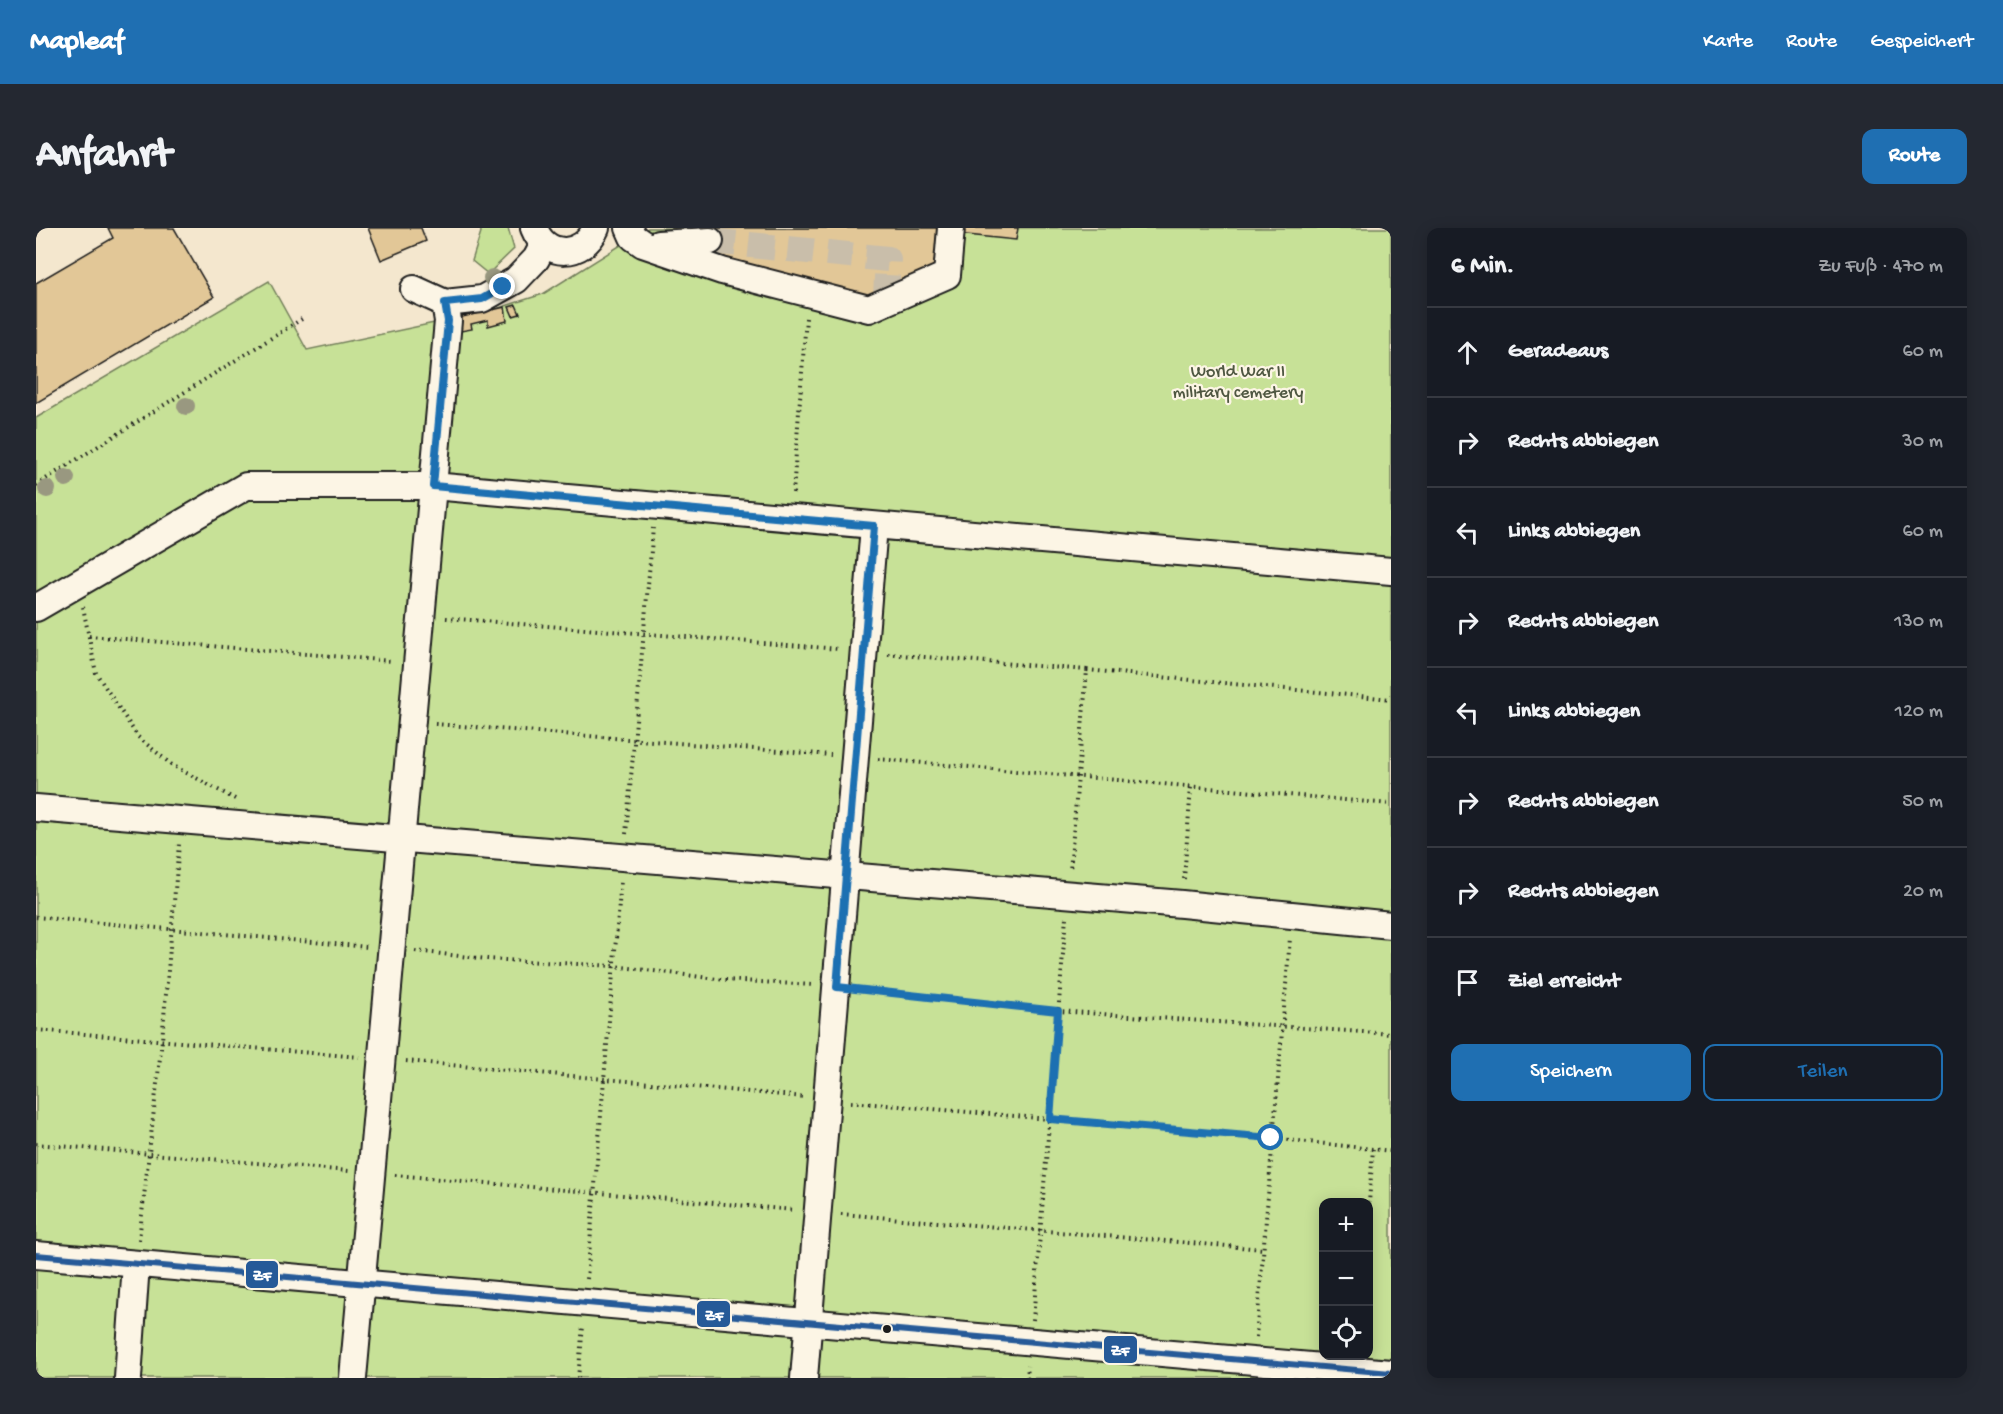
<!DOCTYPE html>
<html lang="de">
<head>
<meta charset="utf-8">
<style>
  :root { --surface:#171b24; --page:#242831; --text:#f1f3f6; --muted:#9ea1a6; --line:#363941; --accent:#1f6fb2 }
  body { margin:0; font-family:"Gochi Hand",sans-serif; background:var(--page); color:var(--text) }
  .controls { position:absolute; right:18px; bottom:18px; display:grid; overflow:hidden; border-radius:12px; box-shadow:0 3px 15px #0003 }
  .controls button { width:54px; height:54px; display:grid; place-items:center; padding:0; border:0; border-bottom:2px solid var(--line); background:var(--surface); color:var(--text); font:30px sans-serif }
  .stop { position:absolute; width:18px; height:18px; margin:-14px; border:4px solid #1f6fb2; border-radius:50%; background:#fff }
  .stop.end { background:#1f6fb2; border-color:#fff; box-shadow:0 2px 6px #0008 }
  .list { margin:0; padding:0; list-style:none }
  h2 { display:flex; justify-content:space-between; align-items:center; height:78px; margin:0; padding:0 24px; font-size:26px }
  h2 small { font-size:20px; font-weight:400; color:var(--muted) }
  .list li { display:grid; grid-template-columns:39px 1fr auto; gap:18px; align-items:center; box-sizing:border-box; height:90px; padding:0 24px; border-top:2px solid var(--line) }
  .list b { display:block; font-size:22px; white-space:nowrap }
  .list em { font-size:20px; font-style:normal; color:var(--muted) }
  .actions { display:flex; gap:12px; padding:18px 24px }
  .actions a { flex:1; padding:14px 0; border:2px solid var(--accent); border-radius:12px; text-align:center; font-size:21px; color:var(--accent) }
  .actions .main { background:var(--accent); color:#fff }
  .icon { flex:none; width:33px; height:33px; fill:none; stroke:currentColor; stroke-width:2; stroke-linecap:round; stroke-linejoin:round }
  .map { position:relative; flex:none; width:1355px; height:1150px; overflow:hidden; border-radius:12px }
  header { display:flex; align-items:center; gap:36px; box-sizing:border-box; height:84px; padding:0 30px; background:var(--accent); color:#fff }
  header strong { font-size:28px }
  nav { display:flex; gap:33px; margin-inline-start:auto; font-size:21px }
  .intro { display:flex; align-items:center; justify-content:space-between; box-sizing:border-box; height:144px; padding:0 36px }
  h1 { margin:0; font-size:42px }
  .button { padding:15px 27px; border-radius:12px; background:var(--accent); color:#fff; font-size:21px; font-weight:700 }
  main { display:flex; gap:36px; padding:0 36px }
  aside { flex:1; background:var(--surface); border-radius:12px; box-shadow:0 3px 15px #0003 }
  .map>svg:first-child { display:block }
</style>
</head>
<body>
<header>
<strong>Mapleaf</strong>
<nav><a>Karte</a><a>Route</a><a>Gespeichert</a></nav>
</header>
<div class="intro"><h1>Anfahrt</h1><a class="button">Route</a></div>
<main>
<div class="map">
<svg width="1355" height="1150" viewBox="0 0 1355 1150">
  <rect width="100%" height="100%" fill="#f4e7ce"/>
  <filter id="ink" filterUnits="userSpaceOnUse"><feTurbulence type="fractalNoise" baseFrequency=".0167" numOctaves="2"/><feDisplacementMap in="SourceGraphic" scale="12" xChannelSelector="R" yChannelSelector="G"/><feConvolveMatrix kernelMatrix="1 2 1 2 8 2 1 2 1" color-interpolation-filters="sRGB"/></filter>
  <g filter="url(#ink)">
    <g fill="#c7e197" stroke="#727e5a" stroke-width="1.5" fill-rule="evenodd">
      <path d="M444,0H472L478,21L452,46L436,33L445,4Z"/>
      <path d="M612,0H1355V1150H0V190L233,53L271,122L450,84L507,66ZM1288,974H1332V1128H1288Z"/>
    </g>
    <g fill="#e2c797" stroke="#1c1c1c" stroke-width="1.5">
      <path d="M72,0H138L178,69L0,175V55L77,10Z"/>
      <path d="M332,0H385L390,13L345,32Z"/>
      <path d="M676,0H910L907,44L834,75L673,29Z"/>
      <path d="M922,0H982L980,12L921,6Z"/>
      <path d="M480,77L484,86L477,88L473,79Z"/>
      <path d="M469,79L471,93L452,98V92L435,96L436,101L425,103L422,90Z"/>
    </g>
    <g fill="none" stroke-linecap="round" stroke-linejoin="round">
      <path stroke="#c9beaa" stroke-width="26" stroke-dasharray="26 13" stroke-linecap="butt" d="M674,13L852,31L850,68"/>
      <defs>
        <g id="minor">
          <path d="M498,0C510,31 547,30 560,0"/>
          <path d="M593,0L597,9L607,16L686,43L833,81L911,47L915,0"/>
          <path d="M622,16L674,13"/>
          <path d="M378,61L409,75L446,71L480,52L500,31L508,16"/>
          <path d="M409,75L412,93L397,258L1355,343"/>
          <path d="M0,380L210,258H397L317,1150"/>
          <path d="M0,580L1146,676L1355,697"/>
          <path d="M0,1027L1355,1145"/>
          <path d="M92,1150L100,1036"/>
          <path d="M768,1150L838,298"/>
        </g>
      </defs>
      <use href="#minor" stroke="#1c1c1c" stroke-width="30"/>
      <g stroke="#1c1c1c" stroke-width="4" stroke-dasharray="1.5 4.5" stroke-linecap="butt">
        <path d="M0,257L269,89"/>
        <path d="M757,265L770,90"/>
        <path d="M47,379L60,445L102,509L136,537L199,571"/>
        <path d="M410,390L803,421"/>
        <path d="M53,408L356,433"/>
        <path d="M852,426L1051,442L1034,643"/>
        <path d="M1051,442L1355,471"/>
        <path d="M399,496L795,527"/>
        <path d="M842,531L1355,576"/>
        <path d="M590,606L617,300"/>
        <path d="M1148,651L1155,559"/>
        <path d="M0,689L332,719"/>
        <path d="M379,723L451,731L578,738L689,752L777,757"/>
        <path d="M824,761L1022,783L1355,806"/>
        <path d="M0,802L324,829"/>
        <path d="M370,833L769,869"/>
        <path d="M815,874L1235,910L1355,923"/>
        <path d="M0,916L313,943"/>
        <path d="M359,947L758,982"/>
        <path d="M805,986L1227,1021"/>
        <path d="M1332,988L1337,921"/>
        <path d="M103,1012L126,812L143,616"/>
        <path d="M551,1051L585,652"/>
        <path d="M997,1092L1030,689"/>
        <path d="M1220,1109L1254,710"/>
        <path d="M542,1150L547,1098"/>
        <path d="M991,1150L992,1138"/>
      </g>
      <use href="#minor" stroke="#fcf5e5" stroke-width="26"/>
      <defs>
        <path id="bus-1" d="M0,1027L1355,1145"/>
      </defs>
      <use href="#bus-1" stroke="#fcf5e5" stroke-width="10"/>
      <use href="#bus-1" stroke="#265a98" stroke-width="6"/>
    </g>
    <g fill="#999880">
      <circle cx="456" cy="50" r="9"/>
      <circle cx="150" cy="178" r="9"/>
      <circle cx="30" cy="250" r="9"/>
      <circle cx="11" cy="261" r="9"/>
    </g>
  </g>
  <g fill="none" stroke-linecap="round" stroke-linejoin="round" filter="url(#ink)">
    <path stroke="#1f6fb2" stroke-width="8" d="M467,59L446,71L409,75L412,93L397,258L838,298L801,759L1022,783L1014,891L1235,910"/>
  </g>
  <circle fill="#1c1c1c" stroke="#fcf5e5" stroke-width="2" cx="851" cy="1101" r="5"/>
  <g text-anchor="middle" stroke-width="4.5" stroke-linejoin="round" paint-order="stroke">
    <g font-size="18" fill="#4f5741" stroke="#fcf5e5">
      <text x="1202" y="148">World War II<tspan x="1202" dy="21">military cemetery</tspan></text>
    </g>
  </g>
  <g stroke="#fcf5e5" stroke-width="2">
    <rect x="209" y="1032" width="34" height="29" rx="6" fill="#265a98"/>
    <rect x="660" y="1072" width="35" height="28" rx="6" fill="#265a98"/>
    <rect x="1067" y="1107" width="35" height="29" rx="6" fill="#265a98"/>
  </g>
  <g font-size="16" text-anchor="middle" font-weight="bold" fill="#fff">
    <text x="226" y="1052">ZF</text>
    <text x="678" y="1092">ZF</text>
    <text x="1084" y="1127">ZF</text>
  </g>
</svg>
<div class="controls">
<button>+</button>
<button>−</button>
<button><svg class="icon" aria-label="locate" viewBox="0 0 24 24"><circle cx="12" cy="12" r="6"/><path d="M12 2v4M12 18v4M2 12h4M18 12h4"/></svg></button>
</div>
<div class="stop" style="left:1235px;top:910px"></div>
<div class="stop end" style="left:467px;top:59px"></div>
</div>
<aside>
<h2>6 Min.<small>Zu Fuß · 470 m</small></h2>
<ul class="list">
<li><svg class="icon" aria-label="ahead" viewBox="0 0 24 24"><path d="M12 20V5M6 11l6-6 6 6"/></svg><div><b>Geradeaus</b></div><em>60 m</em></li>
<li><svg class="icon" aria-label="right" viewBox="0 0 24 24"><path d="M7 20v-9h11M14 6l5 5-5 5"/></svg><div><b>Rechts abbiegen</b></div><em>30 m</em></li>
<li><svg class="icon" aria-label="left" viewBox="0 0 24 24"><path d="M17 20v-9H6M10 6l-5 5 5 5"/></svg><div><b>Links abbiegen</b></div><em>60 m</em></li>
<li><svg class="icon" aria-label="right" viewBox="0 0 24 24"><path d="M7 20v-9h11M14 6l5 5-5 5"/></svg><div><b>Rechts abbiegen</b></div><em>130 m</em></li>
<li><svg class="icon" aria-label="left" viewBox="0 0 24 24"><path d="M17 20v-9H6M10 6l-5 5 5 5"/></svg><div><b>Links abbiegen</b></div><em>120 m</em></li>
<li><svg class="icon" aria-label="right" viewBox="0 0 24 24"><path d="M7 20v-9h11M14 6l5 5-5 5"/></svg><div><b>Rechts abbiegen</b></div><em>50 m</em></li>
<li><svg class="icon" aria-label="right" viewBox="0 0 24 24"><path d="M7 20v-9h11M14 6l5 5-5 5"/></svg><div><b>Rechts abbiegen</b></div><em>20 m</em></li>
<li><svg class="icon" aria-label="arrive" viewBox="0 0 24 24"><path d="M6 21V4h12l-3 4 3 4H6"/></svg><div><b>Ziel erreicht</b></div></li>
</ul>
<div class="actions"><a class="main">Speichern</a><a>Teilen</a></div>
</aside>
</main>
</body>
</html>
